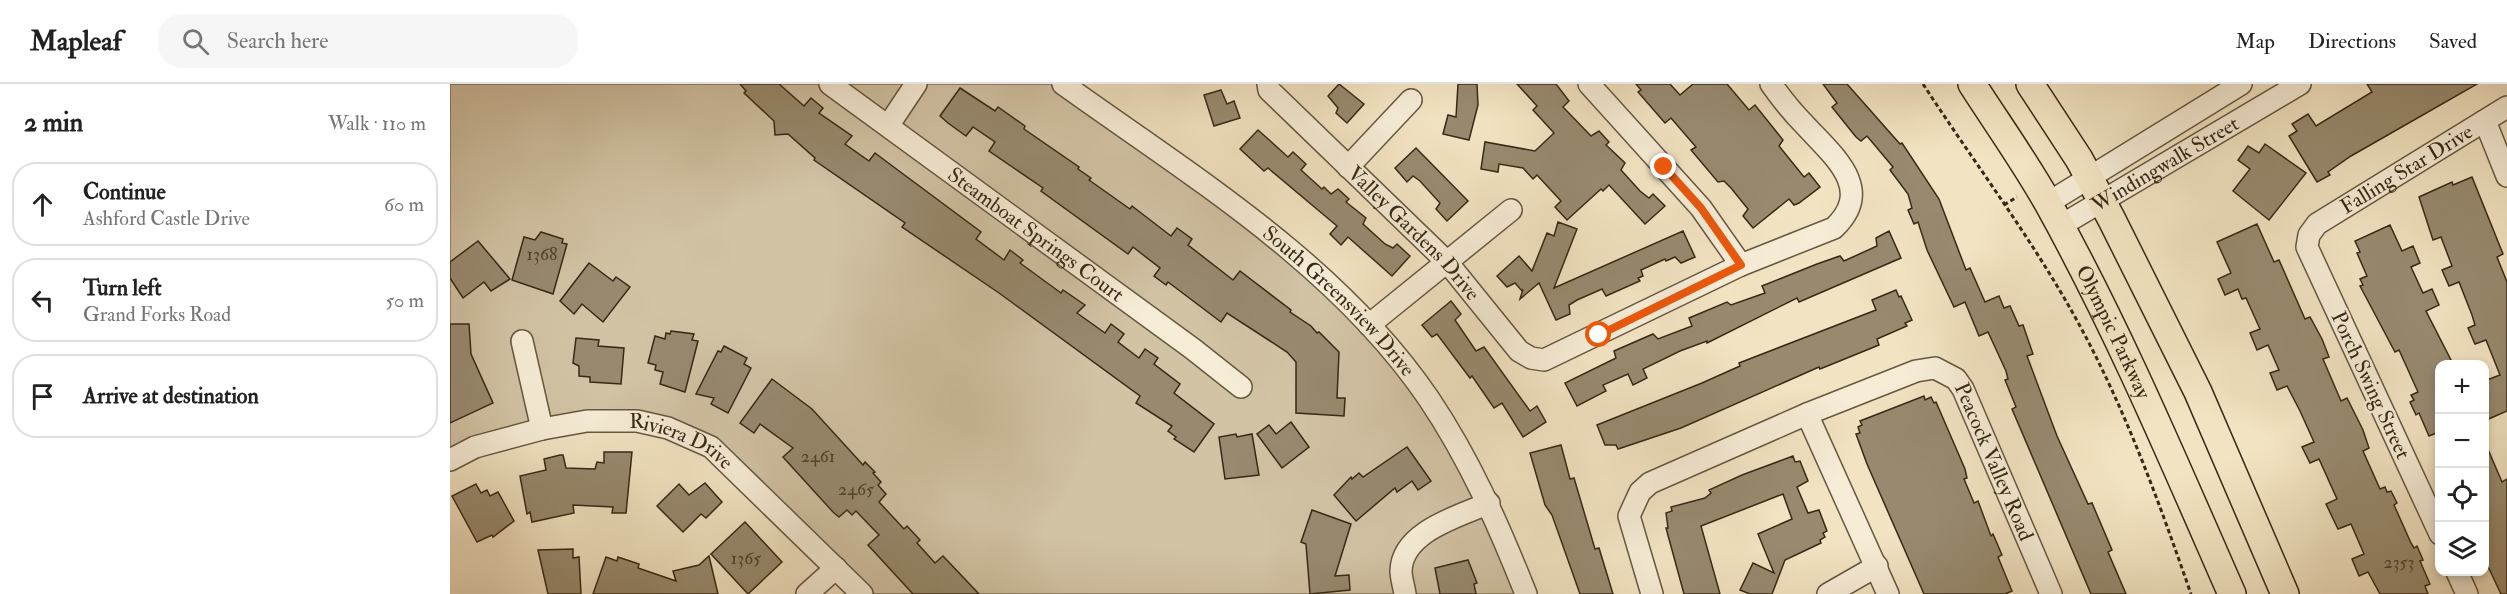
<!DOCTYPE html>
<html lang="en">
<head>
<meta charset="utf-8">
<style>
  :root { --surface:#fff; --page:#f6f6f6; --text:#222; --muted:#767676; --line:#e0e0e0 }
  body { margin:0; font-family:"IM FELL Double Pica",serif; background:var(--page); color:var(--text) }
  .controls { position:absolute; right:18px; bottom:18px; display:grid; overflow:hidden; border-radius:12px; box-shadow:0 3px 9px #0003 }
  .controls button { width:54px; height:54px; display:grid; place-items:center; padding:0; border:0; border-bottom:2px solid var(--line); background:var(--surface); color:var(--text); font:30px sans-serif }
  .stop { position:absolute; width:18px; height:18px; margin:-14px; border:4px solid #ea580c; border-radius:50%; background:#fff }
  .stop.end { background:#ea580c; border-color:#fff; box-shadow:0 2px 6px #0008 }
  .list { margin:0; padding:0; list-style:none }
  h2 { display:flex; justify-content:space-between; align-items:center; height:78px; margin:0; padding:0 24px; font-size:26px }
  h2 small { font-size:20px; font-weight:400; color:var(--muted) }
  .list li { display:grid; grid-template-columns:39px 1fr auto; gap:18px; align-items:center; box-sizing:border-box; height:84px; margin:0 12px 12px; padding:0 12px; border:2px solid var(--line); border-radius:24px }
  .list b { display:block; font-size:22px; white-space:nowrap }
  .list p { margin:0; font-size:20px; white-space:nowrap; color:var(--muted) }
  .list em { font-size:20px; font-style:normal; color:var(--muted) }
  .icon { flex:none; width:33px; height:33px; fill:none; stroke:currentColor; stroke-width:2; stroke-linecap:round; stroke-linejoin:round }
  .map { position:relative; flex:none; width:2057px; height:510px; overflow:hidden }
  header { display:flex; align-items:center; gap:36px; box-sizing:border-box; height:84px; padding:0 30px; background:var(--surface); border-bottom:2px solid var(--line) }
  header strong { font-size:28px }
  nav { display:flex; gap:33px; margin-inline-start:auto; font-size:21px }
  .search { width:420px; height:54px; background:var(--page); display:flex; align-items:center; gap:15px; box-sizing:border-box; padding:0 21px; border-radius:24px; color:var(--muted); font-size:22px }
  main { display:flex }
  aside { flex:1; background:var(--surface) }
  .map>svg:first-child { display:block }
</style>
</head>
<body>
<header>
<strong>Mapleaf</strong>
<div class="search"><svg class="icon" aria-label="search" viewBox="0 0 24 24"><circle cx="10" cy="10" r="6"/><path d="M15 15l6 6"/></svg>Search here</div>
<nav><a>Map</a><a>Directions</a><a>Saved</a></nav>
</header>
<main>
<aside>
<h2>2 min<small>Walk · 110 m</small></h2>
<ul class="list">
<li><svg class="icon" aria-label="ahead" viewBox="0 0 24 24"><path d="M12 20V5M6 11l6-6 6 6"/></svg><div><b>Continue</b><p>Ashford Castle Drive</p></div><em>60 m</em></li>
<li><svg class="icon" aria-label="left" viewBox="0 0 24 24"><path d="M17 20v-9H6M10 6l-5 5 5 5"/></svg><div><b>Turn left</b><p>Grand Forks Road</p></div><em>50 m</em></li>
<li><svg class="icon" aria-label="arrive" viewBox="0 0 24 24"><path d="M6 21V4h12l-3 4 3 4H6"/></svg><div><b>Arrive at destination</b></div></li>
</ul>
</aside>
<div class="map">
<svg width="2057" height="510" viewBox="0 0 2057 510">
  <rect width="100%" height="100%" fill="#f2e3c2"/>
  <filter id="stains"><feTurbulence type="fractalNoise" baseFrequency=".00333" numOctaves="4"/><feColorMatrix values="0 0 0 0 .2 0 0 0 0 .09 0 0 0 0 .02 0 0 0 .5 -.17"/></filter>
  <radialGradient id="worn" r=".72"><stop offset=".6" stop-color="#630" stop-opacity="0"/><stop offset="1" stop-color="#630" stop-opacity=".3"/></radialGradient>
  <path fill="#d2c3a5" stroke="#84765e" stroke-width="1.5" d="M0,0H614L832,158L978,315L1077,510H414L281,369L199,331L0,366Z"/>
  <g fill="#988a6f" stroke="#372916" stroke-width="1.5">
    <path d="M290,0H329L354,22L361,14L373,24L369,29L402,52L395,60L419,77L425,69L437,78L531,148L526,155L554,176L560,166L573,176L570,179L611,209L613,206L635,221L627,229L655,249L661,240L674,250L668,258L689,274L695,265L708,274L704,280L730,300L724,309L764,340L744,368L724,355L726,353L718,347L722,342L686,319L690,312L549,209L452,143L455,139L364,76L365,74L338,50L325,51L324,37L294,9L296,7Z"/>
    <path d="M889,0L914,20L897,39L886,29L888,24L878,12Z"/>
    <path d="M1008,0H1027L1028,21L1019,56L993,50L998,31L1006,33Z"/>
    <path d="M1067,0H1106L1119,17L1113,23L1141,52L1149,47L1159,58L1156,61L1175,79L1171,86L1190,107L1199,114L1203,110L1215,122L1195,140L1159,101L1153,107L1151,105L1117,136L1105,123L1111,117L1087,91L1083,95L1073,84L1049,80L1048,88L1031,85L1035,58L1085,67L1104,49L1083,26L1087,22Z"/>
    <path d="M1186,0H1220L1230,11L1243,0H1277L1299,26L1305,21L1333,56L1329,62L1354,93L1359,89L1370,103L1349,119L1344,121L1339,115L1303,144L1293,132L1298,125L1281,104L1274,97L1268,98L1241,66L1246,63L1221,34L1215,39L1188,8L1191,6Z"/>
    <path d="M1373,0H1397L1450,60L1452,59L1489,115L1516,186L1520,184L1535,218L1549,212L1554,224L1560,222L1569,242L1573,241L1583,270L1577,272L1607,352L1638,420L1642,419L1662,466L1658,468L1676,510H1641L1562,325L1566,323L1555,296L1558,295L1556,287L1538,248L1529,252L1515,218L1504,223L1477,166L1468,138L1464,140L1458,126L1462,124L1458,110L1440,86L1443,83L1417,52L1411,57L1406,53L1382,23L1387,19Z"/>
    <path d="M1917,0H2027L1901,72L1878,88L1880,91L1867,98L1839,52L1847,47L1842,40L1858,30L1866,42L1922,8Z"/>
    <path d="M510,4L545,27L548,23L575,42L574,45L629,83L628,85L641,94L639,96L680,125L682,122L721,152L727,144L742,155L738,161L783,196L790,187L841,226L840,228L861,242L867,249L869,248L889,268L887,314H895L894,332L846,329V278L837,268L777,229L771,238L718,198L716,201L704,192L710,184L683,163L678,170L591,107L593,104L539,67L545,58L523,43L516,52L498,39L490,32Z"/>
    <path d="M771,6L777,20L784,17L790,34L764,42L754,11Z"/>
    <path d="M808,46L838,73L843,68L856,80L851,86L872,105L874,103L881,110L888,105L899,115L896,118L916,134L913,140L935,160L943,164L947,160L960,172L942,192L898,153L891,161L880,150L887,142L818,84L814,87L790,65Z"/>
    <path d="M1815,60L1856,89L1819,136L1783,107L1800,85L1788,76L1798,62L1809,69Z"/>
    <path d="M966,64L1018,117L997,137L986,125L990,119L970,97L963,92L957,98L945,84Z"/>
    <path d="M2022,93L2053,170L2047,173L2057,198V327L2034,337V297L2050,291L2036,256L2025,260L2018,244L2025,241L2022,231L2009,198L1999,202L1992,186L2002,182L1991,153L1983,156L1969,113L2002,98L2003,101Z"/>
    <path d="M1108,138L1127,145L1104,204L1233,147L1245,173L1231,179L1225,173L1216,177L1215,175L1191,186L1193,192L1188,194L1190,197L1156,212L1152,205L1127,216L1119,221L1120,230L1106,236L1089,199L1070,215L1073,205L1072,207L1065,199L1057,203L1047,192L1069,172L1082,187L1097,149L1104,152Z"/>
    <path d="M1807,140L1824,178L1829,176L1855,235L1860,233L1872,255L1879,273L1873,275L1891,317L1897,314L1913,346L1919,364L1913,367L1930,405L1935,403L1937,408L1941,407L1947,419L1944,421L1961,459L1964,464L1967,462L1973,476L1970,477L1980,500L1975,502L1978,510H1930L1918,488L1909,492L1902,475L1914,470L1901,440L1888,445L1876,420L1887,415L1869,375L1860,379L1852,363L1864,358L1850,327L1837,302L1827,306L1820,289L1829,286L1818,261L1807,266L1800,249L1810,245L1796,214L1792,215L1788,205L1775,211L1768,195L1781,189L1767,158Z"/>
    <path d="M1940,141L1952,167L1963,162L1970,179L1961,183L1973,209L1982,205L1989,221L1976,227L2003,280H1989V348L1979,352L1969,329L1966,331L1960,318L1964,316L1961,311L1968,308L1949,266L1945,268L1910,202L1913,201L1910,195L1917,192L1907,169L1910,168L1905,157Z"/>
    <path d="M1439,147L1451,174L1349,218L1347,214L1257,259V257L1230,267L1193,285L1197,294L1183,301L1178,290L1153,301L1156,307L1127,322L1115,299L1166,274L1164,267L1203,250L1208,255L1242,242L1239,234L1277,218L1281,221L1315,209L1312,202L1367,180L1390,172L1394,177L1427,162L1426,154Z"/>
    <path d="M91,148L113,155L112,159L117,160L103,210L62,196L74,153L85,156Z"/>
    <path d="M28,157L60,195L41,207L34,198L13,214L0,194V178Z"/>
    <path d="M139,179L163,197L166,193L180,203L153,238L132,220L124,230L110,217Z"/>
    <path d="M1446,206L1449,213L1451,212L1462,236L1455,239L1457,242L1427,255L1429,261L1370,285L1369,283L1231,344L1168,365L1166,361H1155L1147,341L1252,299L1290,282L1289,279L1426,226L1422,216Z"/>
    <path d="M1001,217L1011,230L1005,236L1026,267L1034,263L1080,327L1087,322L1096,338L1073,353L1052,319L1044,324L1022,292L1020,294L987,250L982,253L972,241Z"/>
    <path d="M0,240H19L21,270L43,319L0,339Z"/>
    <path d="M221,247L244,250L242,256L248,257L235,308L210,300L213,288L205,286L206,281L198,279L205,252L215,255L216,249L220,250Z"/>
    <path d="M126,254L149,256L148,262L174,264L171,300L140,298V293L129,292V282L123,279Z"/>
    <path d="M274,262L297,274L294,280L301,284L278,329L261,320L264,314L246,310L268,267L271,268Z"/>
    <path d="M322,295L362,325L413,381L415,378L425,388L423,389L431,398L428,401L436,410L429,418L454,445L457,442L470,456L467,459L485,479L493,472L529,510H463L418,461L429,451L406,427L402,431L397,426L389,433L383,428L333,373L343,364L310,340L304,349L290,339Z"/>
    <path d="M1474,312L1475,316L1481,313L1484,319L1486,318L1515,385L1517,394L1514,395L1524,419L1528,417L1541,452L1543,450L1552,471L1548,473L1562,507L1555,510H1474L1417,380L1406,350L1410,349L1408,343L1412,341L1410,337Z"/>
    <path d="M841,338L859,363L832,384L807,350L819,341L826,350Z"/>
    <path d="M786,350L787,353L802,350L809,391L775,395L769,353Z"/>
    <path d="M2034,356L2052,398L2057,395V510H2051L2034,474Z"/>
    <path d="M1111,361L1120,395L1124,394L1145,465L1149,464L1163,510H1130L1102,431L1095,421L1080,369Z"/>
    <path d="M957,363L981,397L968,406L962,397L947,408L945,404L906,437L884,411L901,393L902,395L909,389L913,393Z"/>
    <path d="M154,368H182L176,429H162L163,423L123,421L124,429L82,438L80,428L77,430L70,392L96,386L94,375L110,371H113L116,384L145,385L147,378L154,379Z"/>
    <path d="M1343,372L1345,378L1350,377L1358,397L1347,403L1358,429L1369,426L1377,447L1373,449L1375,453L1370,456L1371,459L1335,476L1322,510H1300L1290,506L1303,479L1324,489L1308,450L1342,435L1333,410L1251,442L1270,510H1234L1216,444H1218L1216,429L1222,427L1221,423L1255,414L1261,409L1259,406L1292,391Z"/>
    <path d="M255,399L272,418L256,434L251,430L233,448L207,422L229,400L239,411Z"/>
    <path d="M26,400L31,409L37,406L40,412L48,408L64,437L43,453L42,451L27,458L2,412Z"/>
    <path d="M862,426L901,440L885,492L899,491L900,506L860,510L856,460L851,458Z"/>
    <path d="M295,438L332,478L298,510L261,470Z"/>
    <path d="M123,465V474L129,473L131,510H98L88,466Z"/>
    <path d="M259,472L268,510H143L156,473L167,477L168,473L189,480L188,484L226,497L223,487L249,481Z"/>
    <path d="M1018,476L1027,499L1024,500L1026,510H990L985,484Z"/>
  </g>
  <g fill="none" stroke-linecap="round" stroke-linejoin="round">
    <defs>
      <g id="minor">
        <path id="s1" d="M380,0L743,265L791,303"/>
        <path id="s2" d="M613,0C743,93 888,181 979,315C1020,376 1049,442 1076,510"/>
        <path id="s3" d="M818,0L819,6L997,178L1069,267L1081,274L1094,276L1291,181L1384,144C1426,104 1382,71 1354,40C1342,28 1331,14 1321,0"/>
        <path d="M1139,0L1251,124L1291,181"/>
        <path d="M2035,37L2057,92"/>
        <path d="M438,42L466,0"/>
        <path d="M898,83L961,16"/>
        <path d="M1598,119L1791,0"/>
        <path id="s4" d="M1610,142L1850,0"/>
        <path d="M919,241L1061,126"/>
        <path d="M72,257L92,345"/>
        <path d="M1357,330L1438,510"/>
        <path id="s5" d="M0,376L25,363L92,345L137,337H187L218,344L261,363L412,510"/>
        <path id="s6" d="M1990,450L1857,163L1859,151L1867,140L2057,23"/>
        <path d="M2007,488L2017,510"/>
        <path d="M357,510L386,484"/>
        <path d="M955,510C954,503 951,494 951,487C952,447 1010,432 1039,419"/>
        <path id="s7" d="M1202,510L1179,432L1190,408L1200,399L1357,330L1466,287L1485,284L1506,295L1513,305L1601,510"/>
        <path d="M1378,510L1427,482"/>
      </g>
      <g id="major">
        <path id="s8" d="M1522,0C1547,39 1575,78 1598,119C1668,245 1724,378 1782,510"/>
        <path d="M1580,0L1629,75L1661,134L1748,308L1835,510"/>
      </g>
    </defs>
    <use href="#minor" stroke="#665841" stroke-width="24"/>
    <use href="#major" stroke="#372916" stroke-width="30"/>
    <g stroke="#372916" stroke-width="3" stroke-dasharray="4.5 3" stroke-linecap="butt">
      <path d="M1473,0C1529,86 1593,169 1640,261C1682,343 1711,424 1741,510"/>
      <path d="M1554,121L1567,113"/>
    </g>
    <use href="#minor" stroke="#f7edd7" stroke-width="21"/>
    <use href="#major" stroke="#f2e3c2" stroke-width="27"/>
  </g>
  <g fill="none" stroke-linecap="round" stroke-linejoin="round">
    <path stroke="#ea580c" stroke-width="8" d="M1149,251L1291,181L1251,124L1214,83"/>
  </g>
  <g text-anchor="middle" stroke-width="5" stroke-linejoin="round" paint-order="stroke">
    <g font-size="18" fill="#4f412c">
      <text x="92" y="176">1368</text>
      <text x="368" y="378">2461</text>
      <text x="406" y="411">2465</text>
      <text x="296" y="480">1365</text>
      <text x="1949" y="484">2353</text>
    </g>
    <g font-size="21" fill="#372916" stroke="#f7edd7">
      <text dy="7" stroke="none"><textPath href="#s4" startOffset="122">Windingwalk Street</textPath></text>
      <text dy="7" stroke="none"><textPath href="#s6" startOffset="447">Falling Star Drive</textPath></text>
      <text dy="7" stroke="none"><textPath href="#s1" startOffset="255">Steamboat Springs Court</textPath></text>
      <text dy="7" stroke="none"><textPath href="#s3" startOffset="210">Valley Gardens Drive</textPath></text>
      <text dy="7" stroke="none"><textPath href="#s2" startOffset="352">South Greensview Drive</textPath></text>
      <text dy="7" stroke="none"><textPath href="#s8" startOffset="286">Olympic Parkway</textPath></text>
      <text transform="translate(1921 301) rotate(65)" y="7">Porch Swing Street</text>
      <text dy="7" stroke="none"><textPath href="#s5" startOffset="242">Riviera Drive</textPath></text>
      <text dy="7" stroke="none"><textPath href="#s7" startOffset="544">Peacock Valley Road</textPath></text>
    </g>
  </g>
  <rect width="100%" height="100%" filter="url(#stains)"/>
  <rect width="100%" height="100%" fill="url(#worn)"/>
</svg>
<div class="controls">
<button>+</button>
<button>−</button>
<button><svg class="icon" aria-label="locate" viewBox="0 0 24 24"><circle cx="12" cy="12" r="6"/><path d="M12 2v4M12 18v4M2 12h4M18 12h4"/></svg></button>
<button><svg class="icon" aria-label="layers" viewBox="0 0 24 24"><path d="M12 4l9 5-9 5-9-5zM3 14l9 5 9-5"/></svg></button>
</div>
<div class="stop" style="left:1149px;top:251px"></div>
<div class="stop end" style="left:1214px;top:83px"></div>
</div>
</main>
</body>
</html>
